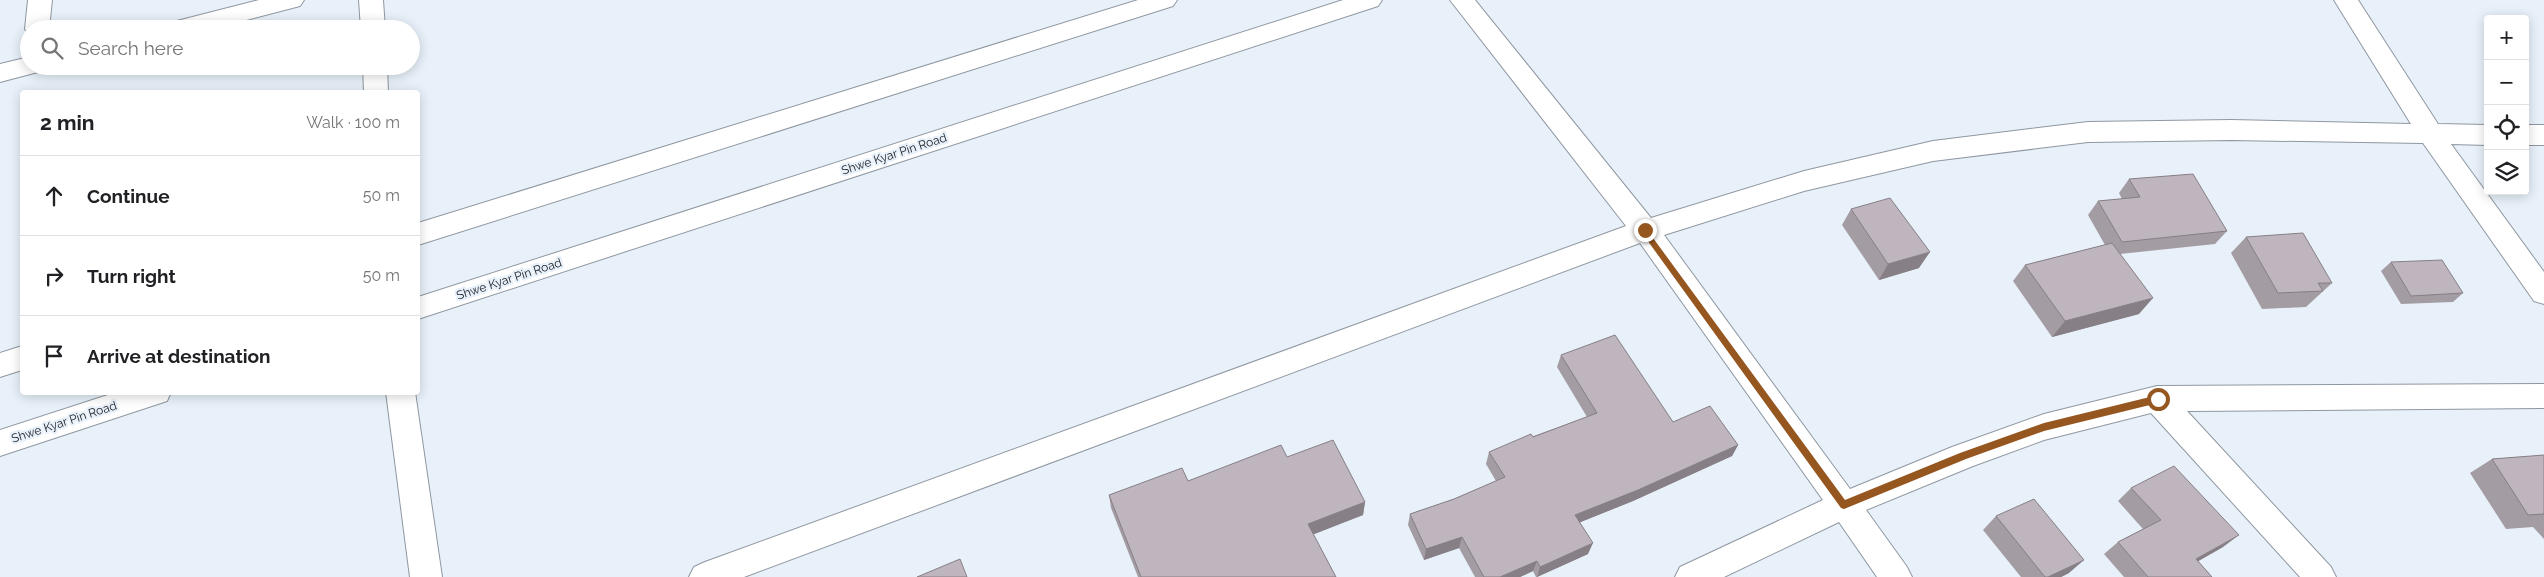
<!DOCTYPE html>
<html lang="en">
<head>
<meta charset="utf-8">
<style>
  :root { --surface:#fff; --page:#f2f2f2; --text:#202124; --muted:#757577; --line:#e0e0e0 }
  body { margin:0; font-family:Raleway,sans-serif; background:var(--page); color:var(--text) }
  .controls { position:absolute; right:15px; top:15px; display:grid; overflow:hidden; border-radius:5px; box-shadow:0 2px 12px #0003 }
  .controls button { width:45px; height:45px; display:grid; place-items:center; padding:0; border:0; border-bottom:1px solid var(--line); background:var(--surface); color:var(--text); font:25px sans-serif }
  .stop { position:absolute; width:15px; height:15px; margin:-11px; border:4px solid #965620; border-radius:50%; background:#fff }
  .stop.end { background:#965620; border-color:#fff; box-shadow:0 1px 5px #0008 }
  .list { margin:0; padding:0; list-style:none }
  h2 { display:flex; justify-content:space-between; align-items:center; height:65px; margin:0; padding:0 20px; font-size:21px }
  h2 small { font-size:16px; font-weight:400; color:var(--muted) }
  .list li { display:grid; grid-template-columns:32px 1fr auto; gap:15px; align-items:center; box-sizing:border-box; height:80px; padding:0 20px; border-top:1px solid var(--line) }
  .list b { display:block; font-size:19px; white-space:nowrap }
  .list em { font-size:16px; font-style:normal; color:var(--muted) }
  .icon { flex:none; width:28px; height:28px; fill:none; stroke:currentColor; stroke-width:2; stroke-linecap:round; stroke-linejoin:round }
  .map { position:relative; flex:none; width:2544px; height:577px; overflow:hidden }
  .search { position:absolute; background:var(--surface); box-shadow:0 2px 12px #0003; left:20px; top:20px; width:400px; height:55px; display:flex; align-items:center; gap:12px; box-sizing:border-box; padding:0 18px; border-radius:28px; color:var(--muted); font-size:19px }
  .panel { position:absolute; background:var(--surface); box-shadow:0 2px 12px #0003; left:20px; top:90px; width:400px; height:305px; border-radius:5px }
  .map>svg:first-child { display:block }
</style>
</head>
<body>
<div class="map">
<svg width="2544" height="577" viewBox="0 0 2544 577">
  <rect width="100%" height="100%" fill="#e8f1fa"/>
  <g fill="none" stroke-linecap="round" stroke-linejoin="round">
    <defs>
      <g id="minor">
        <path d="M28,0H52L49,29H29V35L25,29Z"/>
        <path d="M259,0H304L300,6L212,29H165L169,23Z"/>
        <path d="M359,0H383L385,29H361Z"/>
        <path d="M1450,0H1475L1651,218L1804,171L1933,141L2088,122L2231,120L2411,124L2334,0H2358L2438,124L2488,125V145L2451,144L2544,272V304L2534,301L2423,143L2231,140L2088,142L1933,161L1804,191L1664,235L1850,489L1952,447L2044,414L2157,386L2544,384V408L2187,411L2331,567L2336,577H2300L2151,413L2044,440L1973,466L1866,510L1907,567L1912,577H1877L1839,522L1724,577H1675L1680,567L1823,500L1640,243L744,577H689L694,567L705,562L1626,226Z"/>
        <path d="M29,57V66H41L38,72L0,82V64Z"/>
        <path d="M363,66H387L388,92H364Z"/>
        <rect x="2525" y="125" width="19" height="20"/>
        <path d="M386,392H415L442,577H410Z"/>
      </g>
      <g id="tertiary">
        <path d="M1138,0H1177L1173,6L418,245V223Z"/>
        <path d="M1343,0H1382L1378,6L418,319V297Z"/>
        <path d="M22,346V370L0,377V353Z"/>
        <path d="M117,392H171L167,401L0,456V430Z"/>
      </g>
    </defs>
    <use href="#minor" stroke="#8f97a0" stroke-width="2"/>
    <use href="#tertiary" stroke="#8f97a0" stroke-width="2"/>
    <use href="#minor" fill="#fff" fill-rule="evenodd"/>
    <use href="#tertiary" fill="#fff" fill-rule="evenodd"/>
  </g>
  <g fill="#a49ca3">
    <path d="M2129,179L2227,231L2215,244L2120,254L2139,314L2052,337L2013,281L2025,265L2105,245L2088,215L2098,201L2122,199L2119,193Z"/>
    <path d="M1851,209L1919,268L1879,280L1842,225Z"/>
    <path d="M2246,237L2332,283L2306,307L2262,309L2231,253Z"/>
    <path d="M2391,262L2463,293L2453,302L2401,304L2381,271Z"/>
    <path d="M1561,355L1673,422L1738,445L1732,456L1633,501L1580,522L1588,554L1537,577H1536L1533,571L1520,577H1475L1459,548L1424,560L1408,525L1410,514L1454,499L1496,481L1486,464L1489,452L1587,417L1557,367Z"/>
    <path d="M2544,455V539L2533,527L2506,529L2470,473L2492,459Z"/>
    <path d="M1287,457L1365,502L1363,515L1313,534L1336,577H1138L1111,508L1109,495L1188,481Z"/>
    <path d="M2131,488L2223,547L2198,561L2212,577H2124L2104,554L2118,542L2143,529L2118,501Z"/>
    <path d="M1996,516L2069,573L2061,577H2021L1983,530Z"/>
  </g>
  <g fill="#867f85">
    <path d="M1930,252L1919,268L1879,280L1888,264Z"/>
    <path d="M2153,298L2139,314L2052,337L2065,321Z"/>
    <path d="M1738,445L1732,456L1633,501L1571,526L1575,515Z"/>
    <path d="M1365,502L1363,515L1307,537L1308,524Z"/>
    <path d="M2239,535L2223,547L2181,571L2196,559Z"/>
    <path d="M1462,537L1459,548L1424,560L1426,549Z"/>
    <path d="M1593,543L1588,554L1537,577L1540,567Z"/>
    <path d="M2084,560L2069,573L2061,577H2048Z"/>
    <path d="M1537,561L1533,571L1520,577H1500Z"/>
  </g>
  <g fill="#bfb5be" stroke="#867f85">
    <path d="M2193,174L2227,231L2122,242L2098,201L2140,197L2129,179Z"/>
    <path d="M1890,198L1930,252L1888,264L1851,209Z"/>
    <path d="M2303,233L2332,283H2318L2323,291L2278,293L2246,237Z"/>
    <path d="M2112,243L2153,298L2065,321L2025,265Z"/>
    <path d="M2442,260L2463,293L2411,296L2391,262Z"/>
    <path d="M1615,335L1673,422L1710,406L1738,445L1638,490L1575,515L1593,543L1540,567L1537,561L1500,577H1484L1462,537L1426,549L1410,514L1454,499L1505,477L1489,452L1531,434L1533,437L1597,413L1561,355Z"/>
    <path d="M1333,440L1365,502L1308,524L1336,577H1141L1109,495L1182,468L1188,481L1281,445L1287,457Z"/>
    <path d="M2544,455V514L2528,515L2492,459Z"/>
    <path d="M2174,466L2239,535L2196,559L2212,577H2148L2118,542L2161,520L2131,488Z"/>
    <path d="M2034,499L2084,560L2048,577H2045L1996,516Z"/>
    <path d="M960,559L967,577H917Z"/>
  </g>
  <path fill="#965620" d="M1645,227L1845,500L1960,453L2044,423L2158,395L2162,399L2158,403L2044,431L1966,459L1844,509L1841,508L1642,233V228Z"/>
  <g text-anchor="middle" stroke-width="4.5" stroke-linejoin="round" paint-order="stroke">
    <g font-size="12" fill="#212528" stroke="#e8f1fa">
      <text transform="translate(894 154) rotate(-18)" y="4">Shwe Kyar Pin Road</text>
      <text transform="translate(509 279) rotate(-18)" y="4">Shwe Kyar Pin Road</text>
      <text transform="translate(64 422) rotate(-18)" y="4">Shwe Kyar Pin Road</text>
    </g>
  </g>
</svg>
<div class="controls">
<button>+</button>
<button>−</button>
<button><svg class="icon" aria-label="locate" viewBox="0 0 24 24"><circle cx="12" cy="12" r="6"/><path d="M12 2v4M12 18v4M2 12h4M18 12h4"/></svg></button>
<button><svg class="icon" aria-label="layers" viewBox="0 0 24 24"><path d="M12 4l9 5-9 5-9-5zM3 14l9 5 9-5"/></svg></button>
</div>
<div class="stop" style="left:2158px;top:399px"></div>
<div class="stop end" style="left:1645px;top:230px"></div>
<div class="search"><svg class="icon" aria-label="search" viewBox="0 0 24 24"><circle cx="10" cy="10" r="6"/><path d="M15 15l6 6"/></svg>Search here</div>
<section class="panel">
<h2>2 min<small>Walk · 100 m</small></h2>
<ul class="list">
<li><svg class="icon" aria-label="ahead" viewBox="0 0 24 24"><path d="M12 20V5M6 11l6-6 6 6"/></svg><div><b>Continue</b></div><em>50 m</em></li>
<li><svg class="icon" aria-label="right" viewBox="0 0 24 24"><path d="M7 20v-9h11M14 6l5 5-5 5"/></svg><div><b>Turn right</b></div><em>50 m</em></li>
<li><svg class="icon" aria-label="arrive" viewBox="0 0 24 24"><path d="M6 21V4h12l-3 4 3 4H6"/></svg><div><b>Arrive at destination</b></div></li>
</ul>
</section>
</div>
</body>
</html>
